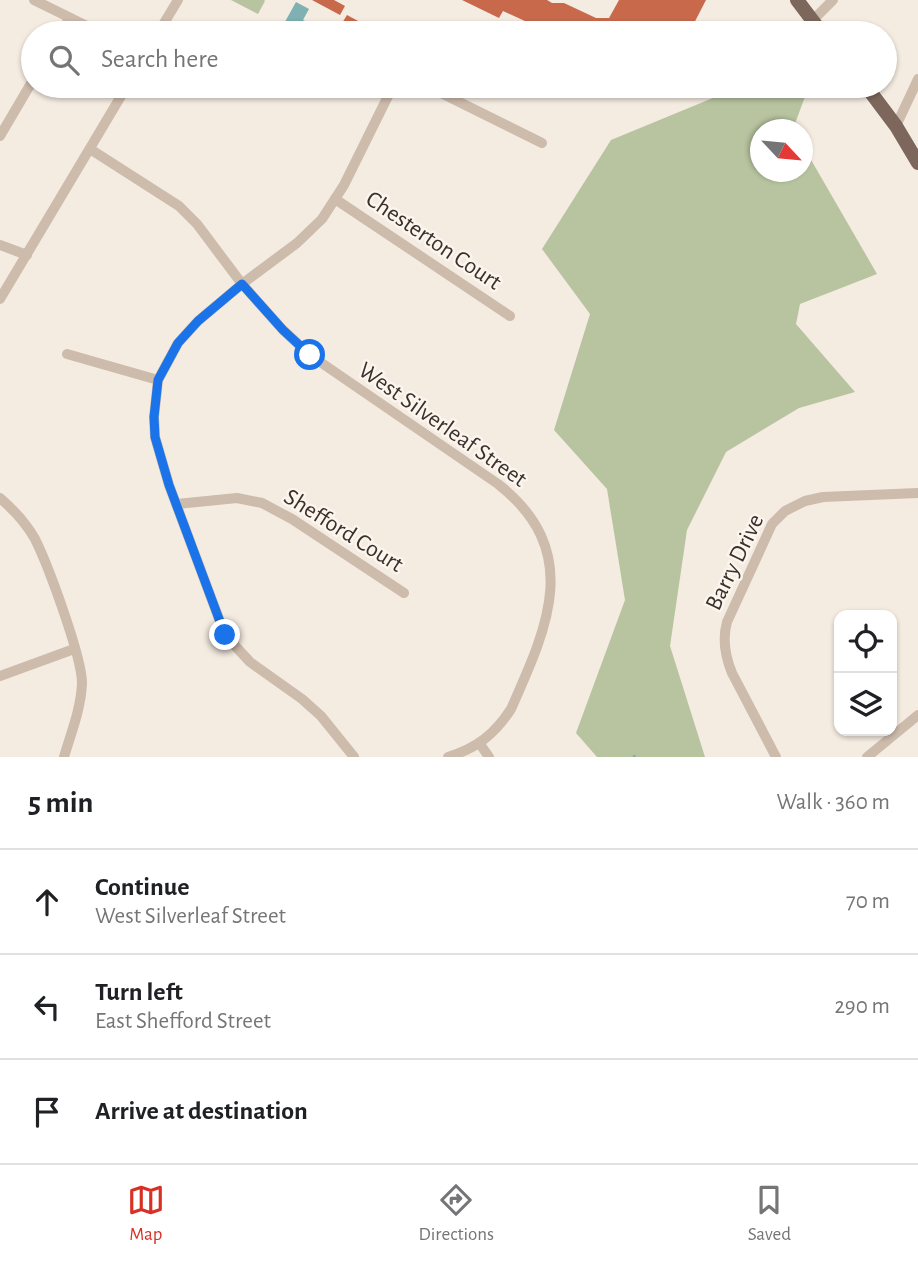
<!DOCTYPE html>
<html lang="en">
<head>
<meta charset="utf-8">
<style>
  :root { --surface:#fff; --page:#f2f2f2; --text:#202124; --muted:#757577; --line:#e0e0e0; --accent:#d93025 }
  body { margin:0; font-family:"Alegreya Sans",sans-serif; background:var(--page); color:var(--text) }
  .controls { position:absolute; right:21px; bottom:21px; display:grid; overflow:hidden; border-radius:14px; box-shadow:0 2px 5px #0004 }
  .controls button { width:63px; height:63px; display:grid; place-items:center; padding:0; border:0; border-bottom:2px solid var(--line); background:var(--surface); color:var(--text); font:35px sans-serif }
  .compass { position:absolute; left:750px; top:119px; width:63px; height:63px; border-radius:50%; background:var(--surface); box-shadow:0 2px 5px #0004; rotate:116deg }
  .stop { position:absolute; width:21px; height:21px; margin:-16px; border:5px solid #1a73e8; border-radius:50%; background:#fff }
  .stop.end { background:#1a73e8; border-color:#fff; box-shadow:0 2px 7px #0008 }
  .list { margin:0; padding:0; list-style:none }
  h2 { display:flex; justify-content:space-between; align-items:center; height:91px; margin:0; padding:0 28px; font-size:30px }
  h2 small { font-size:23px; font-weight:400; color:var(--muted) }
  .list li { display:grid; grid-template-columns:46px 1fr auto; gap:21px; align-items:center; box-sizing:border-box; height:105px; padding:0 28px; border-top:2px solid var(--line) }
  .list b { display:block; font-size:26px; white-space:nowrap }
  .list p { margin:0; font-size:23px; white-space:nowrap; color:var(--muted) }
  .list em { font-size:23px; font-style:normal; color:var(--muted) }
  .icon { flex:none; width:38px; height:38px; fill:none; stroke:currentColor; stroke-width:2; stroke-linecap:round; stroke-linejoin:round }
  .map { position:relative; flex:none; width:918px; height:757px; overflow:hidden }
  .search { position:absolute; background:var(--surface); box-shadow:0 2px 5px #0004; left:21px; right:21px; top:21px; height:77px; display:flex; align-items:center; gap:18px; box-sizing:border-box; padding:0 24px; border-radius:38px; color:var(--muted); font-size:26px }
  .sheet { height:406px; background:var(--surface) }
  nav { display:flex; justify-content:space-around; align-items:center; box-sizing:border-box; height:98px; border-top:2px solid var(--line); background:var(--surface); font-size:19px; color:var(--muted) }
  nav a { display:grid; justify-items:center; gap:4px }
  nav .on { color:var(--accent) }
  .map>svg:first-child { display:block }
</style>
</head>
<body>
<div class="map">
<svg width="918" height="757" viewBox="0 0 918 757">
  <rect width="100%" height="100%" fill="#f4ebe1"/>
  <g fill="#b8c4a0">
    <path d="M231,0H264L265,1L258,14Z"/>
    <path d="M742,86H809L793,129L760,130V172H802L803,146L877,274L800,304L796,324L855,392L799,408L726,452L687,530L670,646L705,757H597L576,733L625,600L607,489L554,430L590,314L542,249L611,140Z"/>
  </g>
  <path fill="#7fb0b2" d="M296,2L309,9L303,20L320,28L319,33H290L281,29Z"/>
  <g fill="none" stroke-linecap="round" stroke-linejoin="round">
    <path stroke="#7fb0b2" stroke-width="2.5" d="M634,756L635,757"/>
  </g>
  <g fill="#c8694b">
    <path d="M312,0H334L345,6L340,15Z"/>
    <path d="M462,0H547L552,3H564L596,18H609L619,0H706L689,33H551L503,11L499,18Z"/>
    <path d="M347,15L360,22L354,33H336Z"/>
  </g>
  <g fill="none" stroke-linecap="round" stroke-linejoin="round">
    <g stroke="#cdbbac" stroke-width="10">
      <path d="M34,0L101,33"/>
      <path d="M813,20L833,0"/>
      <path d="M60,33L70,18"/>
      <path d="M158,33L178,0"/>
      <path d="M427,86L542,143"/>
      <path d="M896,126L918,79"/>
      <path d="M0,136L33,80"/>
      <path d="M90,149L179,206L197,224L242,284L283,330L310,355L498,484C583,551 548,626 511,709C495,734 477,748 448,757"/>
      <path d="M335,199L510,316"/>
      <path d="M0,245L27,255"/>
      <path d="M0,299L127,86"/>
      <path d="M67,354L158,380"/>
      <path d="M0,498C14,510 26,523 35,539C48,565 82,657 82,683C81,709 71,733 64,757"/>
      <path d="M177,504L237,498L262,503L292,519L404,593"/>
      <path d="M0,676L74,649"/>
      <path d="M480,744L489,757"/>
      <path d="M354,757L321,716L302,699L250,662L225,635L169,485L155,437L154,417L158,380L178,343L198,321L242,284L297,243L322,219L344,185L393,86"/>
      <path d="M776,757L732,673C725,656 722,640 727,622L772,524L785,511L805,501L823,497L918,493"/>
      <path d="M867,757L918,715"/>
    </g>
    <g stroke="#7d675c" stroke-width="14">
      <path d="M797,0L822,33"/>
      <path d="M866,86L896,126L918,163"/>
    </g>
  </g>
  <g fill="none" stroke-linecap="round" stroke-linejoin="round">
    <path stroke="#1a73e8" stroke-width="9" d="M225,635L169,485L155,437L154,417L158,380L178,343L198,321L242,284L283,330L310,355"/>
  </g>
  <g text-anchor="middle" stroke-width="5" stroke-linejoin="round" paint-order="stroke">
    <g font-size="24" fill="#3b302b" stroke="#fbf5ee">
      <text transform="translate(434 240) rotate(34)" y="8">Chesterton Court</text>
      <text transform="translate(443 424) rotate(35)" y="8">West Silverleaf Street</text>
      <text transform="translate(344 530) rotate(32)" y="8">Shefford Court</text>
      <text transform="translate(734 562) rotate(-64)" y="8">Barry Drive</text>
    </g>
  </g>
</svg>
<div class="controls">
<button><svg class="icon" aria-label="locate" viewBox="0 0 24 24"><circle cx="12" cy="12" r="6"/><path d="M12 2v4M12 18v4M2 12h4M18 12h4"/></svg></button>
<button><svg class="icon" aria-label="layers" viewBox="0 0 24 24"><path d="M12 4l9 5-9 5-9-5zM3 14l9 5 9-5"/></svg></button>
</div>
<svg class="compass" viewBox="-18 -18 36 36"><path d="M0-13l5 13h-10z" fill="#e53935"/><path d="M0 13l5-13h-10z" fill="#757577"/></svg>
<div class="stop" style="left:310px;top:355px"></div>
<div class="stop end" style="left:225px;top:635px"></div>
<div class="search"><svg class="icon" aria-label="search" viewBox="0 0 24 24"><circle cx="10" cy="10" r="6"/><path d="M15 15l6 6"/></svg>Search here</div>
</div>
<section class="sheet">
<h2>5 min<small>Walk · 360 m</small></h2>
<ul class="list">
<li><svg class="icon" aria-label="ahead" viewBox="0 0 24 24"><path d="M12 20V5M6 11l6-6 6 6"/></svg><div><b>Continue</b><p>West Silverleaf Street</p></div><em>70 m</em></li>
<li><svg class="icon" aria-label="left" viewBox="0 0 24 24"><path d="M17 20v-9H6M10 6l-5 5 5 5"/></svg><div><b>Turn left</b><p>East Shefford Street</p></div><em>290 m</em></li>
<li><svg class="icon" aria-label="arrive" viewBox="0 0 24 24"><path d="M6 21V4h12l-3 4 3 4H6"/></svg><div><b>Arrive at destination</b></div></li>
</ul>
</section>
<nav>
<a class="on"><svg class="icon" aria-label="map" viewBox="0 0 24 24"><path d="M3 6l6-2 6 2 6-2v14l-6 2-6-2-6 2zM9 4v14M15 6v14"/></svg>Map</a>
<a><svg class="icon" aria-label="directions" viewBox="0 0 24 24"><path d="M12 3l9 9-9 9-9-9zM9 14v-3h6M13 9l2 2-2 2"/></svg>Directions</a>
<a><svg class="icon" aria-label="saved" viewBox="0 0 24 24"><path d="M7 4h10v16l-5-4-5 4z"/></svg>Saved</a>
</nav>
</body>
</html>
